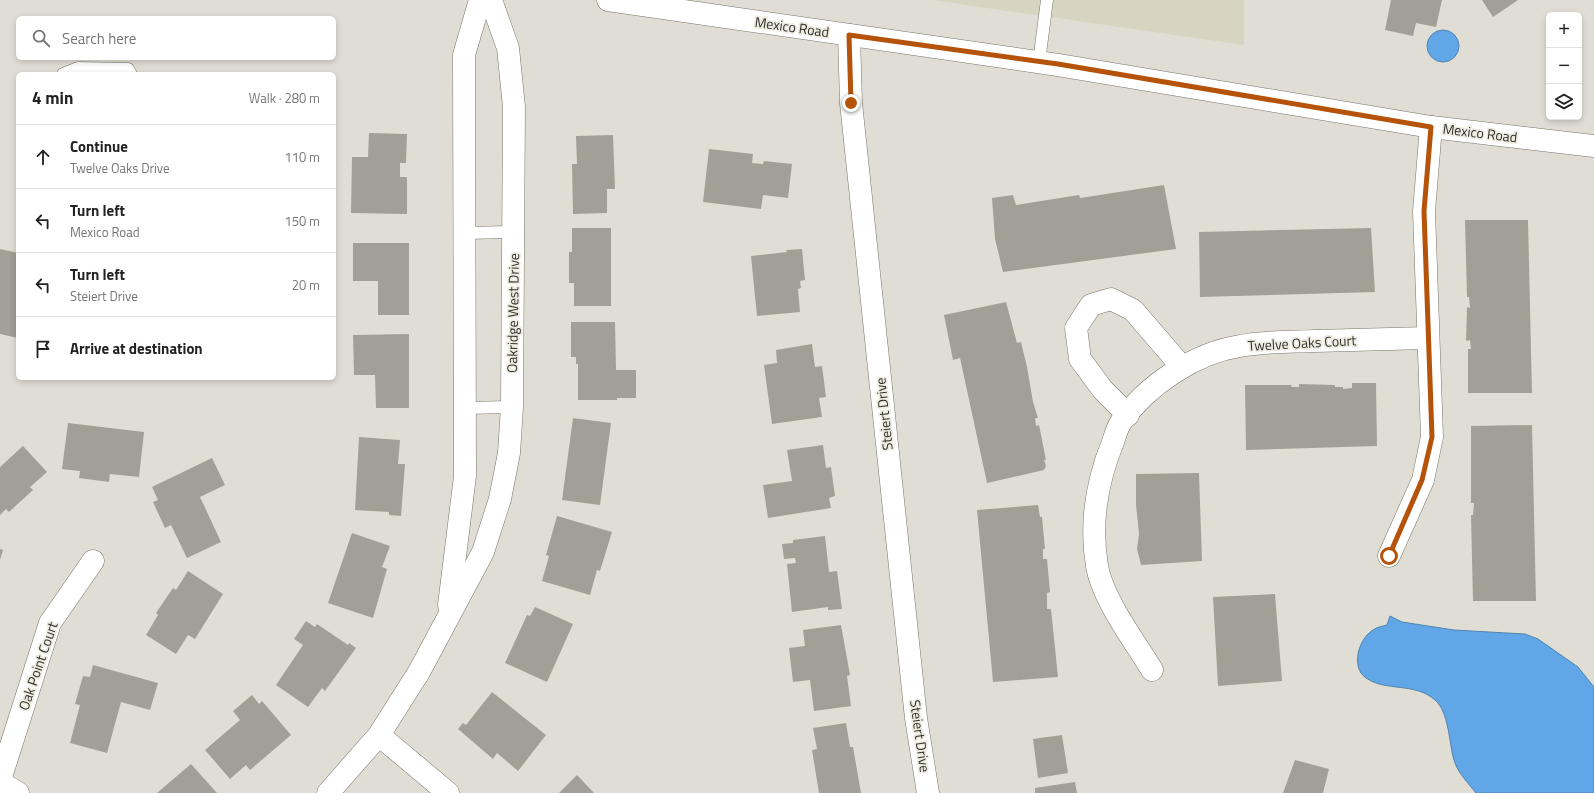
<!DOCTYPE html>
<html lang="en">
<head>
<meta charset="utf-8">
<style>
  :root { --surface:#fff; --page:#f2f2f2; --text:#222; --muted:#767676; --line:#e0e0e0 }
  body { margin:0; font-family:"Titillium Web",sans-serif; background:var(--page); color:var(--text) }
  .controls { position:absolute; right:12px; top:12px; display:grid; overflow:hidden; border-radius:6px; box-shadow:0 2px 6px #0003 }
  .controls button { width:36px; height:36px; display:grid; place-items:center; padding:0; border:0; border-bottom:1px solid var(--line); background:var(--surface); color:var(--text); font:20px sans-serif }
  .stop { position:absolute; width:12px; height:12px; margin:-9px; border:3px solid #b45309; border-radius:50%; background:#fff }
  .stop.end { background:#b45309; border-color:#fff; box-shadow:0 1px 4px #0008 }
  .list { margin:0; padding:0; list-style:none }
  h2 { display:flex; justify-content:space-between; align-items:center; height:52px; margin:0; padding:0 16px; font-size:17px }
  h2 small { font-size:13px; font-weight:400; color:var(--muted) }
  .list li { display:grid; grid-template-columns:26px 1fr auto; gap:12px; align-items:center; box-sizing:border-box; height:64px; padding:0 16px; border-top:1px solid var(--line) }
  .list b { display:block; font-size:15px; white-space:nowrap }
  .list p { margin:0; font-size:13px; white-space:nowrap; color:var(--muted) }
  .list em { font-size:13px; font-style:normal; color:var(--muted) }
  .icon { flex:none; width:22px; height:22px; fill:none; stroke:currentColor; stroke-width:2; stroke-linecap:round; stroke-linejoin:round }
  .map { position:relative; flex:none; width:1594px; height:793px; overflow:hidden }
  .search { position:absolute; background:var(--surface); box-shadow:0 2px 6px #0003; left:16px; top:16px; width:320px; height:44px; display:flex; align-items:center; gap:10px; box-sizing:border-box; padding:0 14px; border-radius:6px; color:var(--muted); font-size:15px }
  .panel { position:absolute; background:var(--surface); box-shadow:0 2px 6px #0003; left:16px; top:72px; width:320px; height:308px; border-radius:6px }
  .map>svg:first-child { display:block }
</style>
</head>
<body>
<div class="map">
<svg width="1594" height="793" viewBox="0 0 1594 793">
  <rect width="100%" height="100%" fill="#e0ded4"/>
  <path fill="#d7d4c2" d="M932,0H1244V45Z"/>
  <g fill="#61a7e7" stroke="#5384af">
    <circle cx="1443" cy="46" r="16"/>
    <path d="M1390,616L1402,622L1454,630L1525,634L1538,639L1578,667L1594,687V793H1476C1469,784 1457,772 1454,760C1449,743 1449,712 1435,700C1415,682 1386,692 1366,678C1350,667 1359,638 1373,630C1377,627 1383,626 1387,625Z"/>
  </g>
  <g fill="#a2a096">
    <path d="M1391,0H1442L1436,27L1416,23L1413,36L1385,30Z"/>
    <path d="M1482,0H1518L1493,17Z"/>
    <path d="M369,133L407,134L406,163H400V177H407V214L351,213L352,157H368Z"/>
    <path d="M613,135L615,189H607V213L573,214L572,164H577L576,136Z"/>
    <path d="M709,149L753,154L752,163L763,164L764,161L792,164L788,198L763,195L761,209L703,202Z"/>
    <path d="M1164,185L1176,249L1003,272L995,239L992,198L1013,195L1016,205L1079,195L1080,198Z"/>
    <path d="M1465,220H1528L1532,393H1468V349H1471L1470,340L1466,341L1467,307L1470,308L1469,297H1467Z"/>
    <path d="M572,228H611V306H574V283H569V252H572Z"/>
    <path d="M1371,228L1375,292L1200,297L1199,232Z"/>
    <path d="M353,243H409V315H378V281H353Z"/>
    <path d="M0,249L18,253V338L0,334Z"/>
    <path d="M802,249L805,280L800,281L801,288L798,289L800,312L757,316L751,256L787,252L786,250Z"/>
    <path d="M1006,302L1017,343L1021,342L1027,367L1033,402L1038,418H1035L1036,426L1039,425L1046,460H1044L1046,466L1044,470L987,483L960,358L953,360L944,315Z"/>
    <path d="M571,322H615L616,370H636V398H617V400H578V364H576V357H571Z"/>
    <path d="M409,334V408H376L375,375H354L353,335Z"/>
    <path d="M812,344L815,367L822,366L826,397L819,398L822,417L772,424L764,365L777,363L776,350Z"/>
    <path d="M1352,383H1376L1377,446L1246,450L1245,385H1291L1292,387H1299V384L1335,385V387H1343V389L1352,388Z"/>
    <path d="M573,418L611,423L600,505L562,500Z"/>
    <path d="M68,423L144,432L139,477L110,474L109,482L79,478L80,471L62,469Z"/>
    <path d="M1532,425L1536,601H1473L1471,515H1473L1474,503H1471V426Z"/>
    <path d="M359,437L400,440L398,464H405L401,516L389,515V512L355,510Z"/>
    <path d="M823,445L826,468L831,467L835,496L829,498L831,508L768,518L763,485L792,481L787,450Z"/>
    <path d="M23,446L47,472L30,487L33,490L9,512L6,509L0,515V467Z"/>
    <path d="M212,458L225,485L200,497L221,542L187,558L171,525L165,528L153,502L158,500L152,487Z"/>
    <path d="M1199,473L1202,561L1141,565L1137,549L1139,534L1136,505V474Z"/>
    <path d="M1038,505L1040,517H1042L1045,549H1043V559H1047L1050,592L1047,593V609H1051L1058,677L993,682L977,510Z"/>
    <path d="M557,516L612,532L600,571L597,570L590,595L542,581L549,556L546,555Z"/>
    <path d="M352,533L390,546L382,567L387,569L373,618L328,603Z"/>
    <path d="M825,536L829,572L837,571L842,609L828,610V607L792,612L787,564L796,563L795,558L784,559L782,544L793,543V540Z"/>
    <path d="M0,549L3,550L0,560Z"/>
    <path d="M188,571L223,594L195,639L188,635L176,654L146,635L158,615L156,613L173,588L176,590Z"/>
    <path d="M1275,594L1282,681L1218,686L1213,597Z"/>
    <path d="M535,607L573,624L547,682L505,663L527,615L530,616Z"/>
    <path d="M306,621L315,627L317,624L348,645L349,643L356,648L325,691L322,688L308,707L276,685L303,645L294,639Z"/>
    <path d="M841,625L850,675L847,676L851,706L814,711L810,680L793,682L789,648L805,646L803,630Z"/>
    <path d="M93,665L158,683L150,710L121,702L107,753L70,743L80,705L75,704L83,676L90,677Z"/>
    <path d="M492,692L546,735L518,771L497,753L493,759L458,729L463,723L466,725Z"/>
    <path d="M252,695L259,704L262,701L291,735L250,770L246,765L230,779L205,750L240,720L233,711Z"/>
    <path d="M846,723L850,747H853L861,793H819L812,750L817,749L813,728Z"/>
    <path d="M1062,735L1068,773L1038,778L1033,739Z"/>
    <path d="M1295,760L1329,769L1323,793H1283Z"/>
    <path d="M191,764L217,793H157Z"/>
    <path d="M577,775L594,793H559Z"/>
    <path d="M1075,782L1077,793H1035V788Z"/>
  </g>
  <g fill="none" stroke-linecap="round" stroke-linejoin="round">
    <defs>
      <g id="lane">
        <path d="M1039,62L1047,0"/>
        <path d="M63,74L78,68L128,69L131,74"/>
        <path d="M465,233L514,232"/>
        <path d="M465,408L512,407"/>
      </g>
      <g id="street">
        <path d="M849,35L851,103L916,718L928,793"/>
        <path d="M1128,415L1103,390L1080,359L1076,328L1091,305L1111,299L1133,310L1182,367"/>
        <path d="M1389,556L1423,480L1432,437L1424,211L1431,127"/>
        <path d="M449,605L465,476L464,55L480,0"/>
        <path d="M1152,670C1135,642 1102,598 1097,566C1090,524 1097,481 1113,442C1115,436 1117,428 1121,422C1147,385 1195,353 1240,346C1264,341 1291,342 1315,341C1352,340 1390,339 1427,338"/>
        <path d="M379,735L448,793"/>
        <path d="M0,780L50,623L93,561"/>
        <path d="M0,782L18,793"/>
        <path d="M328,793L379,735L419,672L483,552L500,499L509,453L512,407L514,107L508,48L491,0"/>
      </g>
      <path id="primary" d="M608,0L1058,65L1431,127L1594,146"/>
    </defs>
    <use href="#lane" stroke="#76756b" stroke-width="13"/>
    <use href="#street" stroke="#76756b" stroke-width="23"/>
    <use href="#primary" stroke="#76756b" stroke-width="23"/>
    <use href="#lane" stroke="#fff" stroke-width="12"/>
    <use href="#street" stroke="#fff" stroke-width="22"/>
    <use href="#primary" stroke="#fff" stroke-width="22"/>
  </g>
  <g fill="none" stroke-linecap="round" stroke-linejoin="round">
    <path stroke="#b45309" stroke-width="5" d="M851,103L849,35L1058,64L1431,127L1424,211L1432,437L1422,480L1389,556"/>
  </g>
  <g text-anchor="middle" stroke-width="3.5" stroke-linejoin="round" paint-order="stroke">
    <g font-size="14" fill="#32322d" stroke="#edece1">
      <text transform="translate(792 27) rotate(8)" y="5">Mexico Road</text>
      <text transform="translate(1480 133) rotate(7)" y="5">Mexico Road</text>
      <text transform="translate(513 313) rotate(-89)" y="5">Oakridge West Drive</text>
      <text transform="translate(1302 343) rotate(-3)" y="5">Twelve Oaks Court</text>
      <text transform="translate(884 414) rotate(-96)" y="5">Steiert Drive</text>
      <text transform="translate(38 666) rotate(-71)" y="5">Oak Point Court</text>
      <text transform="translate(920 736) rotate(82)" y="5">Steiert Drive</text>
    </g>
  </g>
</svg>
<div class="controls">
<button>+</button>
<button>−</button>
<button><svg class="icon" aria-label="layers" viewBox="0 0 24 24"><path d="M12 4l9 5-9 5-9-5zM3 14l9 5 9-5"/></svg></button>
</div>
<div class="stop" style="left:1389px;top:556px"></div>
<div class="stop end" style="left:851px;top:103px"></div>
<div class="search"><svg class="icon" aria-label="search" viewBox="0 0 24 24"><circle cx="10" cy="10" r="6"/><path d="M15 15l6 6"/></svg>Search here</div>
<section class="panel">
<h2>4 min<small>Walk · 280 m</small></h2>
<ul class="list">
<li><svg class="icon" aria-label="ahead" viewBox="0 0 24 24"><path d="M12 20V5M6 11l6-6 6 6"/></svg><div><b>Continue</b><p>Twelve Oaks Drive</p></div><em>110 m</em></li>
<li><svg class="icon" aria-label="left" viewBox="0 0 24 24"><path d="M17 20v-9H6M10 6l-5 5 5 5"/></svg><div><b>Turn left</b><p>Mexico Road</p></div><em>150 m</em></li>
<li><svg class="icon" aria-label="left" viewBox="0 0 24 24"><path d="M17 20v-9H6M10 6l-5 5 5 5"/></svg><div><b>Turn left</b><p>Steiert Drive</p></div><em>20 m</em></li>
<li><svg class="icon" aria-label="arrive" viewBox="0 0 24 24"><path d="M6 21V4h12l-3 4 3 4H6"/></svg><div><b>Arrive at destination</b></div></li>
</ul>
</section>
</div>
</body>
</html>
